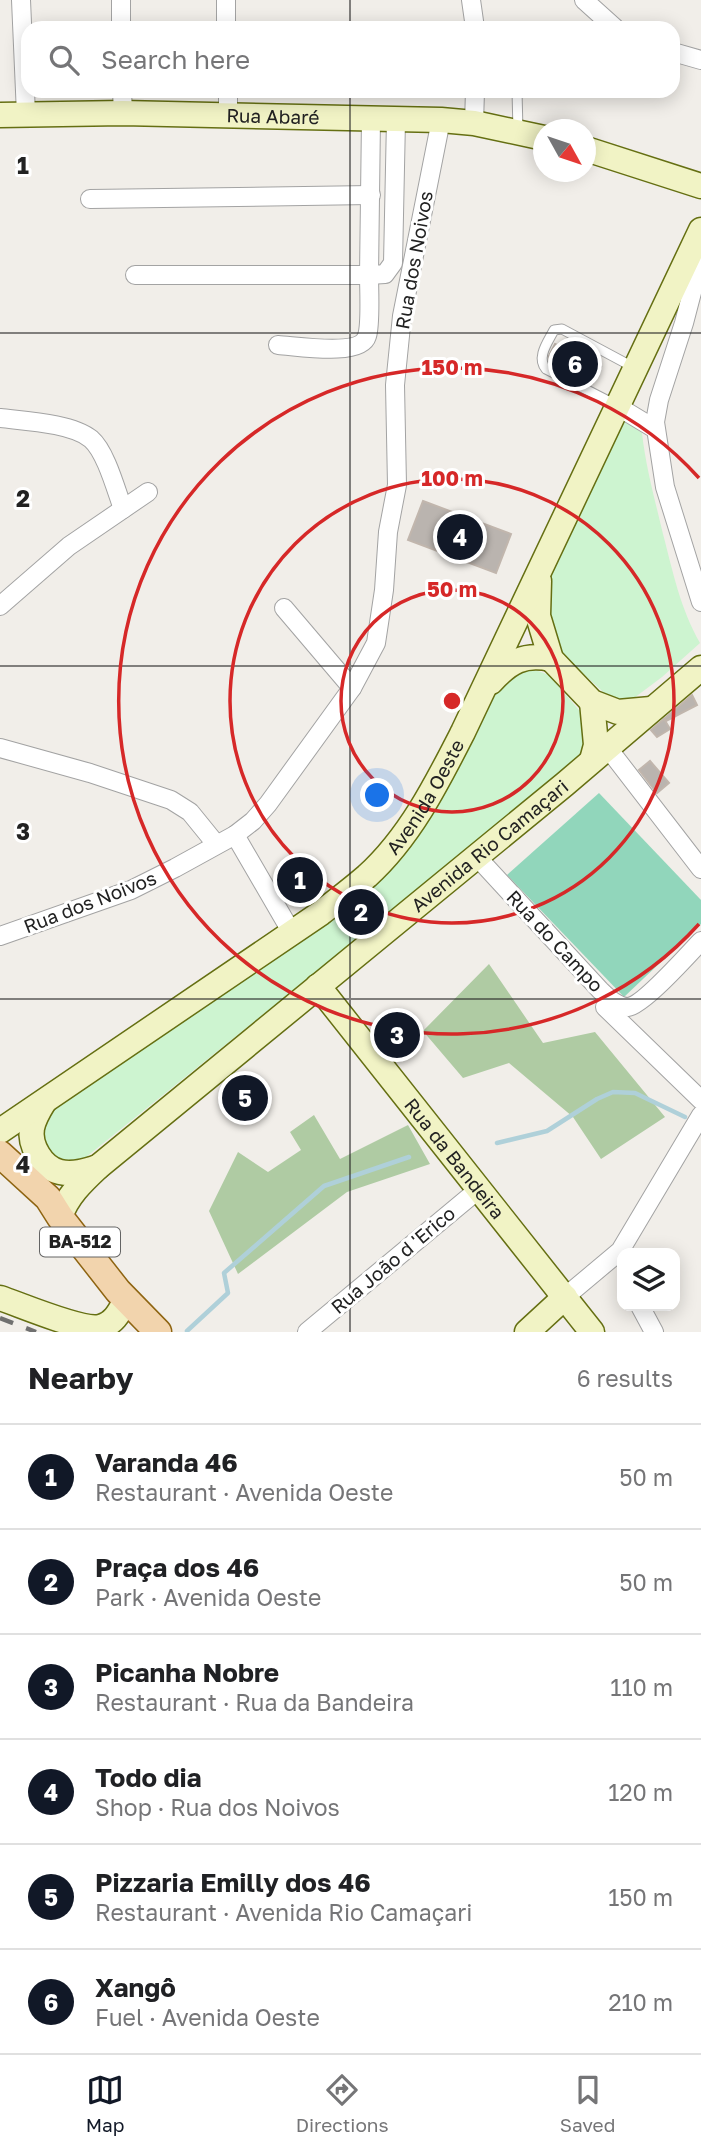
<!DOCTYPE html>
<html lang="en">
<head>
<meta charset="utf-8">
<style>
  :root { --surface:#fff; --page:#f2f2f2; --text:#202124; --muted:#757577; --line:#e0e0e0; --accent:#111827 }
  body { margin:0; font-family:"Golos Text",sans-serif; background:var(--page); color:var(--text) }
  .controls { position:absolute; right:21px; bottom:21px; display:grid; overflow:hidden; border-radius:14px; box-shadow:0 4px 18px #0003 }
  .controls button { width:63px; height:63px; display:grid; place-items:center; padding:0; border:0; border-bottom:2px solid var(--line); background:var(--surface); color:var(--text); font:35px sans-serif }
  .compass { position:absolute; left:533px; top:119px; width:63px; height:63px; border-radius:50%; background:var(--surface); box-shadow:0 4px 18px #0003; rotate:130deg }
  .you { position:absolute; left:378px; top:796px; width:24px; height:24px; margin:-18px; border:5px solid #fff; border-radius:50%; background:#1a73e8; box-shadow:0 0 0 10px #1a73e833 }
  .badge { display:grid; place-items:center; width:46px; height:46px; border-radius:50%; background:var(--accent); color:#fff; font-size:23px; font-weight:700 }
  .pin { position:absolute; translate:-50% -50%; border:4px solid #fff; box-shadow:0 2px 7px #0006 }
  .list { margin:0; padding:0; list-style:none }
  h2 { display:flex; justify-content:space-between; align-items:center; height:91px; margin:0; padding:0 28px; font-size:30px }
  h2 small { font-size:23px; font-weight:400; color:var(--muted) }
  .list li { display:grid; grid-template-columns:46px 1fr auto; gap:21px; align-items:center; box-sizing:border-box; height:105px; padding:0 28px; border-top:2px solid var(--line) }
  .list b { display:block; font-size:26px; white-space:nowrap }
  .list p { margin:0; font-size:23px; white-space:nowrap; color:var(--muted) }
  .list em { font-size:23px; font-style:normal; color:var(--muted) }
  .icon { flex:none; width:38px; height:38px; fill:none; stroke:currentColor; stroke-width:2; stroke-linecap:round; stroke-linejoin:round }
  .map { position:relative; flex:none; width:701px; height:1332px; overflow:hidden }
  .search { position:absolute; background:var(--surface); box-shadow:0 4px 18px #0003; left:21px; right:21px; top:21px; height:77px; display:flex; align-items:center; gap:18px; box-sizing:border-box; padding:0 24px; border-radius:21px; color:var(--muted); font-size:26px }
  .sheet { height:721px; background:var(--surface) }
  nav { display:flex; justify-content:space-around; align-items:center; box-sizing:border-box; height:98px; border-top:2px solid var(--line); background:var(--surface); font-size:19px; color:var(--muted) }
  nav a { display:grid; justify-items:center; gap:4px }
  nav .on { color:var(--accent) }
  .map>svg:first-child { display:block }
</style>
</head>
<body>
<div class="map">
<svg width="701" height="1332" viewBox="0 0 701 1332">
  <rect width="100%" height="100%" fill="#f1eee9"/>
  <g fill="#afcba3">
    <path d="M489,964L543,1043L595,1032L665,1117L601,1159L573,1117L509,1063L463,1078L423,1031Z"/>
    <path d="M314,1115L340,1159L408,1125L430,1164L347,1192L238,1274L209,1211L238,1152L268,1172L301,1150L290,1132Z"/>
  </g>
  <g fill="#cdf4d0">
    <path d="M619,417L642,433C646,468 655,500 663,534C673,572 680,608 700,643L662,677L630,701H613L562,654L544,593L551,568Z"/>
    <path d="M524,670L538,671L549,675L589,722V741L577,761L80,1162L57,1161L41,1139L44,1115L419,830L504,680Z"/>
  </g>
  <path fill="#91d6bb" d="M599,793L701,900V924L624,997L507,875Z"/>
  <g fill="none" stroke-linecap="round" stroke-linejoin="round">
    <g stroke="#afd0d9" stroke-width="4.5">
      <path d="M497,1143L547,1131L597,1099L613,1092L635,1093L685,1117"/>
      <path d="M187,1331L228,1293L224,1273L324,1186L409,1157"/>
    </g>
  </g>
  <g fill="#bab4af" stroke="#c1b6ad" stroke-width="2">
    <path d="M555,344L601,367L593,383L550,362L549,356Z"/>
    <path d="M423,501L511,534L496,573L408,540Z"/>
    <path d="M692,695L697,705L666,721L664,719Z"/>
    <path d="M664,719L670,729L657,737L651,730Z"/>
    <path d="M650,761L669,783L657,793L639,770Z"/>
  </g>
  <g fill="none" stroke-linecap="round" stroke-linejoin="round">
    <defs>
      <g id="lane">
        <path d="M517,91L518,131"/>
        <path d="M616,405L546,369C536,357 548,342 554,330L562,329L633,367"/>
      </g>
      <g id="street">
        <path d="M21,0L26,114"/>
        <path d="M121,0V28"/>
        <path d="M226,0V28"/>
        <path d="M471,0L475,28"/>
        <path d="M584,0L615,28"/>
        <path d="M673,52L701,60"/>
        <path d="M122,91L123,113"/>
        <path d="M228,91V115"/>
        <path d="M371,119L369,275L385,274L393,263L396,120"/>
        <path d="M474,123L475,91"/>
        <path d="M90,199L371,195"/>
        <path d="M701,258L684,323L659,400L655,422L665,487L701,602"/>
        <path d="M135,275H369C369,289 371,324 367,336C361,357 297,346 278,345"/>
        <path d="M617,406L655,429"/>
        <path d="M0,418C24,421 72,423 91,439C106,452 116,490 123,509"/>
        <path d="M0,606L69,546L148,492"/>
        <path d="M284,608L352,688"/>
        <path d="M607,747L701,869"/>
        <path d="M0,748L90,773L171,800L190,812L216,844"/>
        <path d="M235,835L292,933"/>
        <path d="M477,857L600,990C607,997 617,1007 628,1007C642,1006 689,954 701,941"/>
        <path d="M0,936L131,890L175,868L235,835L253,821L268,804L352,688L376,643L384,590L388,532L397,485L395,385L402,316L441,120"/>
        <path d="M605,1007L701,1100"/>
        <path d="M565,1297L620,1251L701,1115"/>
        <path d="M640,1306L654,1332"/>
        <path d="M307,1332L479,1189"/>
      </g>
      <g id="secondary">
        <path id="s1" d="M0,115L123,113L441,120L474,123L544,138"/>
        <path d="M586,149L701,186"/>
        <path d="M539,581L538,616L551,659L592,702L618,712L651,709"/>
        <path d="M491,682C509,662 524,653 551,659"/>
        <path d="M592,702L596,745L592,760"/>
        <path id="s2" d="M318,986L592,1332"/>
        <path d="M44,1102C39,1110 34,1118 32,1128C29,1145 42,1168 60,1172C73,1175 86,1171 98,1167"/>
        <path id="s3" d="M0,1131L321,913C336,901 352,889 367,876C410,837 437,783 463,732L701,230"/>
        <path id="s4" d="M60,1217C67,1196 82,1182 98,1167L565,784L701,668"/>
        <path d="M0,1298C21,1305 81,1331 100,1327C114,1324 120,1311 126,1300"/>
        <path d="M527,1332L565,1297"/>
      </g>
      <path id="primary" d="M0,1154L48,1198L60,1217L118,1291L158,1332"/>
    </defs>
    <use href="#lane" stroke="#a3a3a3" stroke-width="11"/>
    <use href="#street" stroke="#a3a3a3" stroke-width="20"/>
    <use href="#secondary" stroke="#656f12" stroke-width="27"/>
    <use href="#primary" stroke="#8e6411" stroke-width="29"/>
    <use href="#lane" stroke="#fff" stroke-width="9"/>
    <use href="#street" stroke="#fff" stroke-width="18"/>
    <use href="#secondary" stroke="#f1f3c5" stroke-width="24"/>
    <use href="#primary" stroke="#f2d4ad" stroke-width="26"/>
    <path stroke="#707070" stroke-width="4.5" stroke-dasharray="14 14" stroke-linecap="butt" d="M0,1318L36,1332"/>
  </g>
  <path fill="none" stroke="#222" stroke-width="2" stroke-opacity="0.55" d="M350,0V28M350,91V1332M0,333H701M0,666H701M0,999H701"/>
  <g fill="none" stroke="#d62828" stroke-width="3.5">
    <circle cx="452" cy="701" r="111"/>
    <circle cx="452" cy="701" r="222"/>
    <path d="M699 924A333 333 0 1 1 699 478"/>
  </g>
  <g text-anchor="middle" stroke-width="6" stroke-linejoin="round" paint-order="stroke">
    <rect fill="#fff" stroke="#646464" stroke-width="2" x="40" y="1227.5" width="80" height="29" rx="5"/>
    <g font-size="18" font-weight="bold" fill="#222">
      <text x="80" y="1248">BA-512</text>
    </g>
    <g font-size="19" fill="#222" stroke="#fff">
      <text dy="7" stroke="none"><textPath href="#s1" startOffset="273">Rua Abaré</textPath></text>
      <text transform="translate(414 260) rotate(-80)" y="7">Rua dos Noivos</text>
      <text dy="7" stroke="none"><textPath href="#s3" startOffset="546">Avenida Oeste</textPath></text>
      <text dy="7" stroke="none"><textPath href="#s4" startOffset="570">Avenida Rio Camaçari</textPath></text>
      <text transform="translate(90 902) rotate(-21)" y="7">Rua dos Noivos</text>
      <text transform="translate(555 941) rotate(47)" y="7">Rua do Campo</text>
      <text dy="7" stroke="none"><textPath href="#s2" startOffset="220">Rua da Bandeira</textPath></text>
      <text transform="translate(393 1260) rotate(-40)" y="7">Rua João d 'Erico</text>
    </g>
  </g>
  <g font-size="23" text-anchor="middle" font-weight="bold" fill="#222" stroke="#fff" stroke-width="6" stroke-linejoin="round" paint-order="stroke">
    <text x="23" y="174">1</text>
    <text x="23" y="507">2</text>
    <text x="23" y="840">3</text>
    <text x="23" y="1173">4</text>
  </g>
  <circle cx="452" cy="701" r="10" fill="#d62828" stroke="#fff" stroke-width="3.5"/>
  <g font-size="21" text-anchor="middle" font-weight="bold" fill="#d62828" stroke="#fff" stroke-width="6" stroke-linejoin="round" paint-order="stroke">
    <text x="452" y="375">150 m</text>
    <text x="452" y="486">100 m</text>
    <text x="452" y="597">50 m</text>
  </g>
</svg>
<div class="controls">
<button><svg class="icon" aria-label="layers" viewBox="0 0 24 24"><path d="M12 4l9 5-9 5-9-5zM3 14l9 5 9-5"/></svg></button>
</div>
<svg class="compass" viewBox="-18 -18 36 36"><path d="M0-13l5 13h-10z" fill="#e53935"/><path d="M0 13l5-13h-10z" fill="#757577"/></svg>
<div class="you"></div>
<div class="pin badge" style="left:300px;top:880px">1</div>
<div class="pin badge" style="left:361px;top:912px">2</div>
<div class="pin badge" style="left:397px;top:1035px">3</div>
<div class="pin badge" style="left:460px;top:537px">4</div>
<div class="pin badge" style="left:245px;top:1098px">5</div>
<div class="pin badge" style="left:575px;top:364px">6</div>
<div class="search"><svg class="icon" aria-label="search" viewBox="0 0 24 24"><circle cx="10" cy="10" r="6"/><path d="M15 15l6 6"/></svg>Search here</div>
</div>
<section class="sheet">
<h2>Nearby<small>6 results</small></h2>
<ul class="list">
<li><span class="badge">1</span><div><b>Varanda 46</b><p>Restaurant · Avenida Oeste</p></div><em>50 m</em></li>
<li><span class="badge">2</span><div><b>Praça dos 46</b><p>Park · Avenida Oeste</p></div><em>50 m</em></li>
<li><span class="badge">3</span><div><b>Picanha Nobre</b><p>Restaurant · Rua da Bandeira</p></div><em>110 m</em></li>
<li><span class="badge">4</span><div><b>Todo dia</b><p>Shop · Rua dos Noivos</p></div><em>120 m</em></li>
<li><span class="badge">5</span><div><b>Pizzaria Emilly dos 46</b><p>Restaurant · Avenida Rio Camaçari</p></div><em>150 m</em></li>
<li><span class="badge">6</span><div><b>Xangô</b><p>Fuel · Avenida Oeste</p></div><em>210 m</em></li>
</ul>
</section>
<nav>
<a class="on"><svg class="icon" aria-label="map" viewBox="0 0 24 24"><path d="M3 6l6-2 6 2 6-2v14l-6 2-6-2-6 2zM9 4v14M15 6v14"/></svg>Map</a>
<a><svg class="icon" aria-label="directions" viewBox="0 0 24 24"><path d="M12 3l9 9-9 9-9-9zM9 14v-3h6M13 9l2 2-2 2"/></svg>Directions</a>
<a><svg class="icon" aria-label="saved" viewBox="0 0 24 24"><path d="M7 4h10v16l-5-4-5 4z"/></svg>Saved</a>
</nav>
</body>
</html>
